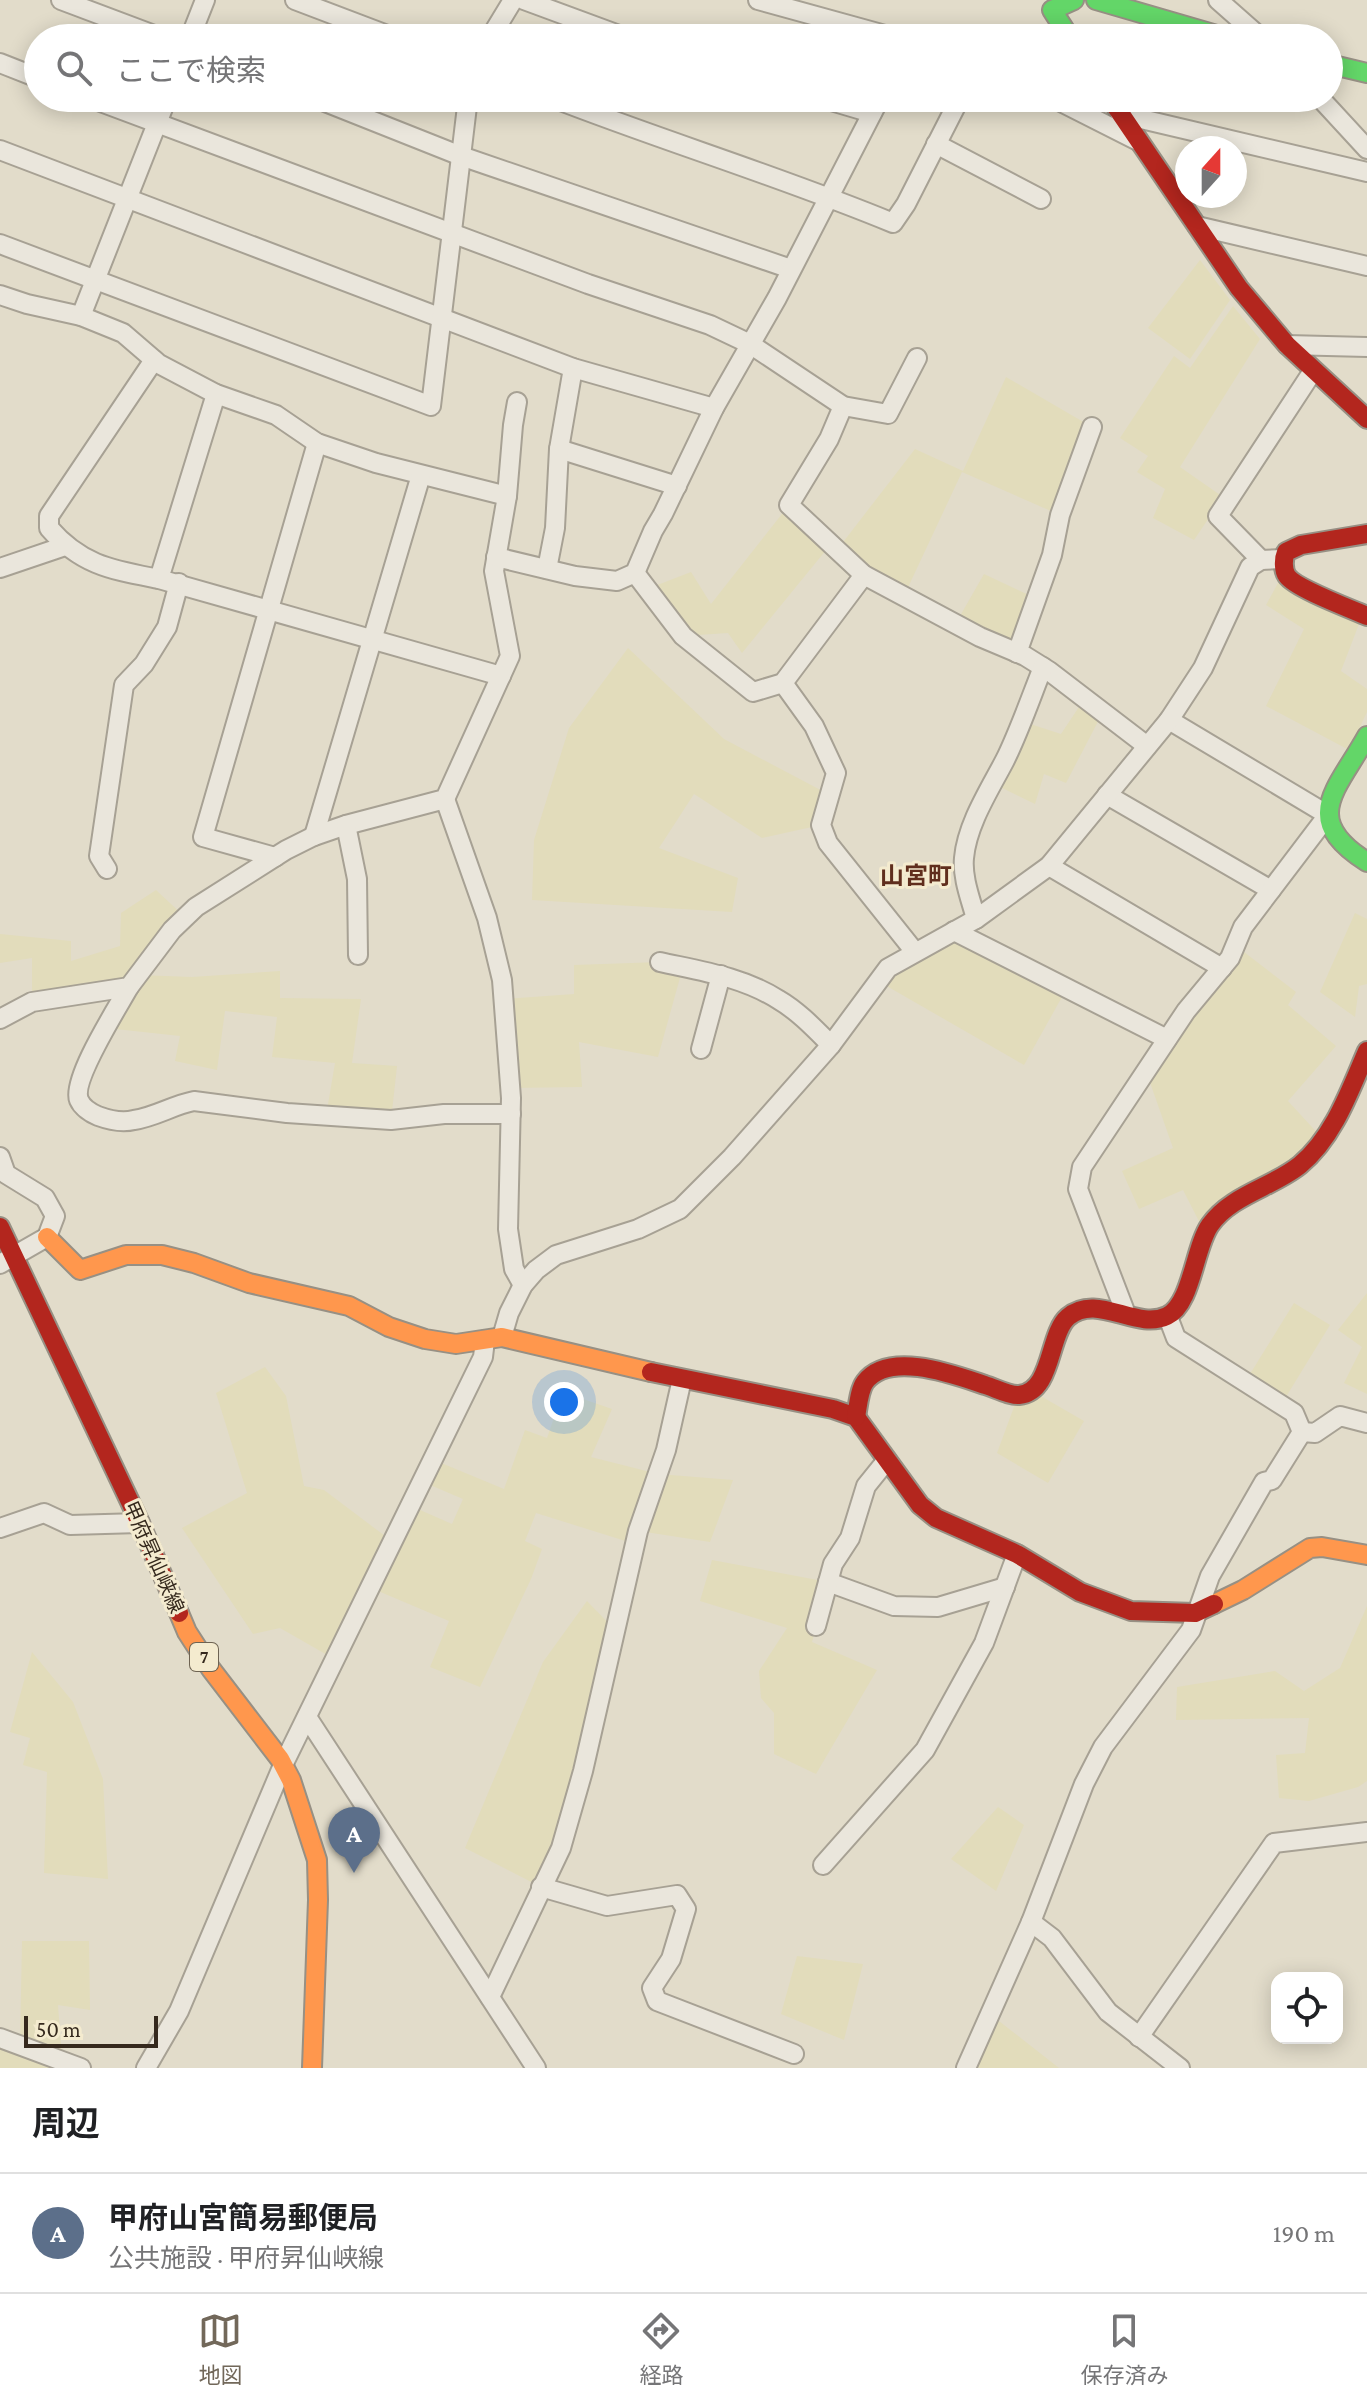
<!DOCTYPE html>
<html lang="ja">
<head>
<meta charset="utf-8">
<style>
  :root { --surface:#fff; --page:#f6f6f6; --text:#202124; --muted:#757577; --line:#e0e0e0; --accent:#72685a }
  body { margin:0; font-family:"Crimson Pro","Noto Sans JP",serif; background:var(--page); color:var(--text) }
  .controls { position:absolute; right:24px; bottom:24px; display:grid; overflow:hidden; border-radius:16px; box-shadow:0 4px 20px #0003 }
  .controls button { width:72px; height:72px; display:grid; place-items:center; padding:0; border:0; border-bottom:2px solid var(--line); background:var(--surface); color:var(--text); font:40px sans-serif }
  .compass { position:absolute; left:1175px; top:136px; width:72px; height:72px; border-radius:50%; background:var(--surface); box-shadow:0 4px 20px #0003; rotate:21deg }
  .scale { position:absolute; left:24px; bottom:20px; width:134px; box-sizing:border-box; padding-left:8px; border:4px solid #35291d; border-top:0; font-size:22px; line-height:28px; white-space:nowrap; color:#35291d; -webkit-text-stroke:6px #f4ebcf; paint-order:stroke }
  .you { position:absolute; left:564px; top:1402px; width:28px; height:28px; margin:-20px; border:6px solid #fff; border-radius:50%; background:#1a73e8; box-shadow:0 0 0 12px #1a73e833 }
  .badge { display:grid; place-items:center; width:52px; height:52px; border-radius:50%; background:var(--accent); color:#fff; font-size:26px; font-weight:700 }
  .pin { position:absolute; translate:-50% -66px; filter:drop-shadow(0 2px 4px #0008) }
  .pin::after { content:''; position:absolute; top:42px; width:28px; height:24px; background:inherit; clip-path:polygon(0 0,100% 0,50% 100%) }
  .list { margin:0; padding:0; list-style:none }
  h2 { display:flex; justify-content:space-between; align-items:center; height:104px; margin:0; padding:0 32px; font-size:34px }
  h2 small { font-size:26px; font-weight:400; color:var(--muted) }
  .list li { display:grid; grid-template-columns:52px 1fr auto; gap:24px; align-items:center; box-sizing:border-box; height:120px; padding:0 32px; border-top:2px solid var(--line) }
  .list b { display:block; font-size:30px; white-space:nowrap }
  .list p { margin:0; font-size:26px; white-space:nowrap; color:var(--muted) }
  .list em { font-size:26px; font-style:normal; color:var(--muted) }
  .icon { flex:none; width:44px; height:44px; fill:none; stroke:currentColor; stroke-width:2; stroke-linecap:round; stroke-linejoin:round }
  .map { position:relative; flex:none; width:1367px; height:2068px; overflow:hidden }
  .search { position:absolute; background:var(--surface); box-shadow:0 4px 20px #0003; left:24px; right:24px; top:24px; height:88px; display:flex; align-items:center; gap:20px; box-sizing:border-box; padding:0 28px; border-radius:44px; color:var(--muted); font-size:30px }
  .sheet { height:224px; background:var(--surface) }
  nav { display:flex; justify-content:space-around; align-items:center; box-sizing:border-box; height:112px; border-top:2px solid var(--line); background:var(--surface); font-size:22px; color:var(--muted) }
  nav a { display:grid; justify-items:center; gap:4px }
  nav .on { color:var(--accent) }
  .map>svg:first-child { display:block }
</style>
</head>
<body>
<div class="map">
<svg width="1367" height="2068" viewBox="0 0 1367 2068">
  <rect width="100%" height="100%" fill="#e2dcca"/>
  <g fill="#e2dcbb">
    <path d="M1200,260L1230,300L1190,359L1148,328Z"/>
    <path d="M1233,306L1260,339L1180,467L1223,497L1194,540L1153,518L1165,489L1137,472L1148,456L1120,438L1174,356L1190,368Z"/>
    <path d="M1006,377L1092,427L1060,515L962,472L904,596L837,550L915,449L963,471Z"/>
    <path d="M789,505L831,544L742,653L728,633L683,636L647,589L691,572L711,604Z"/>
    <path d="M984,574L1037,599L1017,653L956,623Z"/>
    <path d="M1278,583L1359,624L1341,671L1367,689V712L1349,750L1266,706L1304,629L1266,605Z"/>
    <path d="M628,648L724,739L830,795L821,825L762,838L694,794L659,848L738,878L732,912L532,900L534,840L569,728Z"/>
    <path d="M1085,698L1103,712L1066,783L1044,774L1035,804L992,783L1021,721L1061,734Z"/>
    <path d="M156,890L185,917L139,975L192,977L280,971V998L361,999L352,1063L397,1066L391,1120L326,1116L335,1063L272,1057L277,1017L225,1011L217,1070L175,1061L180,1036L106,1028L128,988L32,1002V958L0,963V934L71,941V961L120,946L121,913Z"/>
    <path d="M1355,913L1367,919V984L1359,986L1355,1017L1320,992Z"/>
    <path d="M954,931L1067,988L1024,1065L878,981Z"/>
    <path d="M1235,945L1296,992L1288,1005L1336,1046L1288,1101L1323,1139L1205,1233L1183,1190L1139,1209L1122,1171L1173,1148L1146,1071Z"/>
    <path d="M660,962L683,967L658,1057L579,1042L582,1087L510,1088L503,999L574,994V965Z"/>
    <path d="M1367,1293V1394L1344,1383L1362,1347L1338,1330Z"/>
    <path d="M1294,1303L1330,1325L1281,1405L1245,1382Z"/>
    <path d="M265,1367L286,1396L304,1486L324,1490L393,1542L411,1506L452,1524L463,1499L423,1482L434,1460L504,1489L525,1430L547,1438L563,1392L612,1409L591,1457L658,1474L733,1480L710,1542L639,1531L635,1544L536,1513L525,1541L542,1549L531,1579L480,1687L430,1667L449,1621L371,1588L336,1660L280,1628L253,1634L182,1528L247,1493L216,1393Z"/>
    <path d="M1032,1391L1084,1421L1048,1483L997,1453L1018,1396Z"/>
    <path d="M712,1560L828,1582L812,1642L877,1670L816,1774L774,1754V1713L761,1698L759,1671L787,1628L700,1601Z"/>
    <path d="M587,1601L616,1631L541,1887L465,1848L543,1662Z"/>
    <path d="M1367,1606V1781L1358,1787L1309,1801L1279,1798L1276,1755L1305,1753L1309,1718L1176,1720L1177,1687L1275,1671L1304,1691L1340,1668Z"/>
    <path d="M32,1652L73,1702L103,1779L108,1879L44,1873L47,1772L23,1765L30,1738L10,1732Z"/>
    <path d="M998,1807L1024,1825L996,1891L951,1859Z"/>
    <path d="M22,1941H89L90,2010L58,2005L62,2060L59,2068H0V2038L20,2044Z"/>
    <path d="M797,1956L863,1964L844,2040L781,2014Z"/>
    <path d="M990,2014L1059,2068H966Z"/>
  </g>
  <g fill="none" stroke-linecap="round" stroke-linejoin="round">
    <defs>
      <g id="street">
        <path d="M61,0L162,38"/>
        <path d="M295,0L395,38"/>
        <path d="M524,0L627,38"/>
        <path d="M758,0L896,38"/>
        <path d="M1218,0L1261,38"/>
        <path d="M190,38L205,0"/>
        <path d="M490,38L513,0"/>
        <path d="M0,63L38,78"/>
        <path d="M90,98L588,284L710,325L750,344L843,406L888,414L917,358"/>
        <path d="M315,98L461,156L791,269"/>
        <path d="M553,98C666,142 782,177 893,223L906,204L960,98"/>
        <path d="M821,98L872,113"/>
        <path d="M1053,98L1138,141"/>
        <path d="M1320,98L1367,149"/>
        <path d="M1120,114L1367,172"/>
        <path d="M936,144L1041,199"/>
        <path d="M0,150L573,368L714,408"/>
        <path d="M1197,226L1367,266"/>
        <path d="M0,244L431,406L468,98"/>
        <path d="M0,295L27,304L81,316L123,333L159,364L216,394L276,415L317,443L376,463L507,496L494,571L510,656L445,799L346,825L314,836L286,850L196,907L172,930L129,987L32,1002L0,1019"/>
        <path d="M81,316L167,98"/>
        <path d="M1287,345L1367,347"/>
        <path d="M154,360L49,516V528C82,566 113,570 159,579"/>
        <path d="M216,394L159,579L501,676"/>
        <path d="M843,406L829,439L789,505L864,575L980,637L1025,656L1049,671L1147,746"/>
        <path d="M559,449L677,486"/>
        <path d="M507,496L513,425L517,402"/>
        <path d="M496,557L575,576L617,581L635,573L653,531L663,514L714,408L777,298L880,98"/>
        <path d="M1261,560L1218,516L1313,371"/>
        <path d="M0,568L65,546"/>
        <path d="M547,569L555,528L559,449L573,368"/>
        <path d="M635,573L683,636L753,692L783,683L864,575"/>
        <path d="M1017,653L1052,555L1060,515L1092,427"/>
        <path d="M783,683L814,726L836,773L821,825L828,843L915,952"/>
        <path d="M1107,795L1271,890"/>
        <path d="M445,799L487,918L502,980L511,1098L508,1229L514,1269L523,1285"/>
        <path d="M346,825L357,879L358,955"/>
        <path d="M314,836L421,475"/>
        <path d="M275,857L203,837L317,443"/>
        <path d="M1049,866L1222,968"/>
        <path d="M107,869L99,856L124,685L144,664L167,627L179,583"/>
        <path d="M976,919C971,900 962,878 964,858C967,824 990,789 1005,760C1019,732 1031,697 1043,667"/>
        <path d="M954,931L1167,1039"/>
        <path d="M660,962C701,971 743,977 779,1000C798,1011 815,1029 831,1045"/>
        <path d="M129,987C118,1007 71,1080 79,1100C82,1107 91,1113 98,1116C109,1120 122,1123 134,1120C155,1117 173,1105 194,1101L287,1113L391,1120L444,1114H511"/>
        <path d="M701,1049L721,975"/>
        <path d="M0,1157L6,1174L45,1198L55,1216L47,1237L0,1264"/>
        <path d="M1126,1314L1078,1189L1082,1167L1186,1011L1230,958L1243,927L1328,815L1169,720"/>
        <path d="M502,1337L509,1313L523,1285L536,1270L556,1255L638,1229L680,1209L732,1157L831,1045L888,968L976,919L1049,866L1169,720L1203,668L1250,567L1261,560L1283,559"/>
        <path d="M1302,1432L1315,1433L1340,1416L1367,1423"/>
        <path d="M0,1528L44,1513L70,1525L140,1523"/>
        <path d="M828,1582L894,1606L938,1607L1005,1587"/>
        <path d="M816,1626L833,1564L850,1538L866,1486L887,1460"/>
        <path d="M307,1717L536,2068"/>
        <path d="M823,1865L925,1750L984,1643L1017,1554"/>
        <path d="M541,1887L607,1906L677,1895L686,1909L671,1959L652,1988L657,2001L794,2054"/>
        <path d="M1031,1922L1052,1938L1108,2012L1180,2068"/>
        <path d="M490,1997L561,1848L583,1771L638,1531L666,1450L682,1379"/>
        <path d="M1139,2037L1274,1843L1367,1832"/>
        <path d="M0,2038L81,2068"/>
        <path d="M146,2068L179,2011L283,1765L483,1357L485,1340"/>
        <path d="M966,2068L1031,1922L1084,1784L1103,1747L1191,1630L1210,1576L1264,1482L1272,1480L1302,1432L1294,1413L1176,1338L1168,1317"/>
      </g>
      <g id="fast">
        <path d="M1096,0L1227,38"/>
        <path d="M1070,38L1052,10L1074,0"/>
        <path d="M1329,64L1367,73"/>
        <path d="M1367,736C1337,790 1299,819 1367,862"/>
      </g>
      <g id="slow">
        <path d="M47,1237L80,1270L126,1255H162L194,1263L249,1283L349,1306L389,1327L425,1339L456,1344L502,1337L651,1372"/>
        <path d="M1214,1604L1243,1590L1310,1548L1322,1547L1367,1555"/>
        <path d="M179,1613L187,1632L211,1669L280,1759L291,1780L317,1860L318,1900L312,2068"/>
      </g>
      <g id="jam">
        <path d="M1110,98L1239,288L1287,345L1367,419"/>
        <path d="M1367,534L1301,545L1286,552C1283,559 1283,570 1287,576C1295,588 1351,609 1367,616"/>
        <path d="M0,1227L140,1523L179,1613"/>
        <path d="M651,1372L833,1409L856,1417L920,1505L936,1518L1017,1554L1080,1592L1131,1611L1195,1613L1214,1604"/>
        <path d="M856,1417C858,1407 859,1390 865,1382C889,1350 955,1375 985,1385C995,1388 1010,1396 1019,1395C1053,1392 1048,1334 1068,1317C1097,1292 1136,1331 1167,1316C1192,1304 1194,1248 1210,1225C1231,1195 1273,1187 1300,1165C1334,1137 1350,1090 1367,1051"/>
      </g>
    </defs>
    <use href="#street" stroke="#a7a194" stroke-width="22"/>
    <use href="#fast" stroke="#979084" stroke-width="22"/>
    <use href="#slow" stroke="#979084" stroke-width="22"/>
    <use href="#jam" stroke="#979084" stroke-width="22"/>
    <use href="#street" stroke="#eae6dc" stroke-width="18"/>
    <use href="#fast" stroke="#63d668" stroke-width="18"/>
    <use href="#slow" stroke="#ff974d" stroke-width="18"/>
    <use href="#jam" stroke="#b3261e" stroke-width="18"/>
  </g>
  <g text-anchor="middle" stroke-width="6" stroke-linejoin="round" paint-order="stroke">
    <rect fill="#f4ebcf" stroke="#6e6352" stroke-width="2" x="190" y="1643" width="28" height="28" rx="6"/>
    <g font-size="18" font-weight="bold" fill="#35291d">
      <text x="204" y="1663">7</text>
    </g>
    <g font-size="20" fill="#35291d" stroke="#f4ebcf">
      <text transform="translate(154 1557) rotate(66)" y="7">甲府昇仙峡線</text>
    </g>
    <g font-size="24" font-weight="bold" fill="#602e1d" stroke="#f4ebcf">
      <text x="916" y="884">山宮町</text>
    </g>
  </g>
</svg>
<div class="controls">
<button><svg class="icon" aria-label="locate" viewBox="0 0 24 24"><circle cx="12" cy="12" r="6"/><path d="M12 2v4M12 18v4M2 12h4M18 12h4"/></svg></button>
</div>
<svg class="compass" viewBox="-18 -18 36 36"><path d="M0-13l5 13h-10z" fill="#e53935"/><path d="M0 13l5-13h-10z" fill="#757577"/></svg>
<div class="scale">50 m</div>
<div class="you"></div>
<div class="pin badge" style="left:354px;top:1873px;background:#5c6f8a">A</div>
<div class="search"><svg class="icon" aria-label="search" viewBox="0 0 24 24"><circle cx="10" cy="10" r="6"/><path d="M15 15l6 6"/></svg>ここで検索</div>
</div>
<section class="sheet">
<h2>周辺<small></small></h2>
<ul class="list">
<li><span class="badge" style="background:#5c6f8a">A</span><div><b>甲府山宮簡易郵便局</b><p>公共施設 · 甲府昇仙峡線</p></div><em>190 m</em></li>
</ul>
</section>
<nav>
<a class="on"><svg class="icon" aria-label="map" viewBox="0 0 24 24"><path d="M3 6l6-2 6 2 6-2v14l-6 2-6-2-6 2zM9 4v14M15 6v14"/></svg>地図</a>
<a><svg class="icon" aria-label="directions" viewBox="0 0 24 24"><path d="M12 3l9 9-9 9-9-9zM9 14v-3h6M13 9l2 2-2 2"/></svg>経路</a>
<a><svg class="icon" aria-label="saved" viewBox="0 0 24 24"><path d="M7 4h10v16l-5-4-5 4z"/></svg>保存済み</a>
</nav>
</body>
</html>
